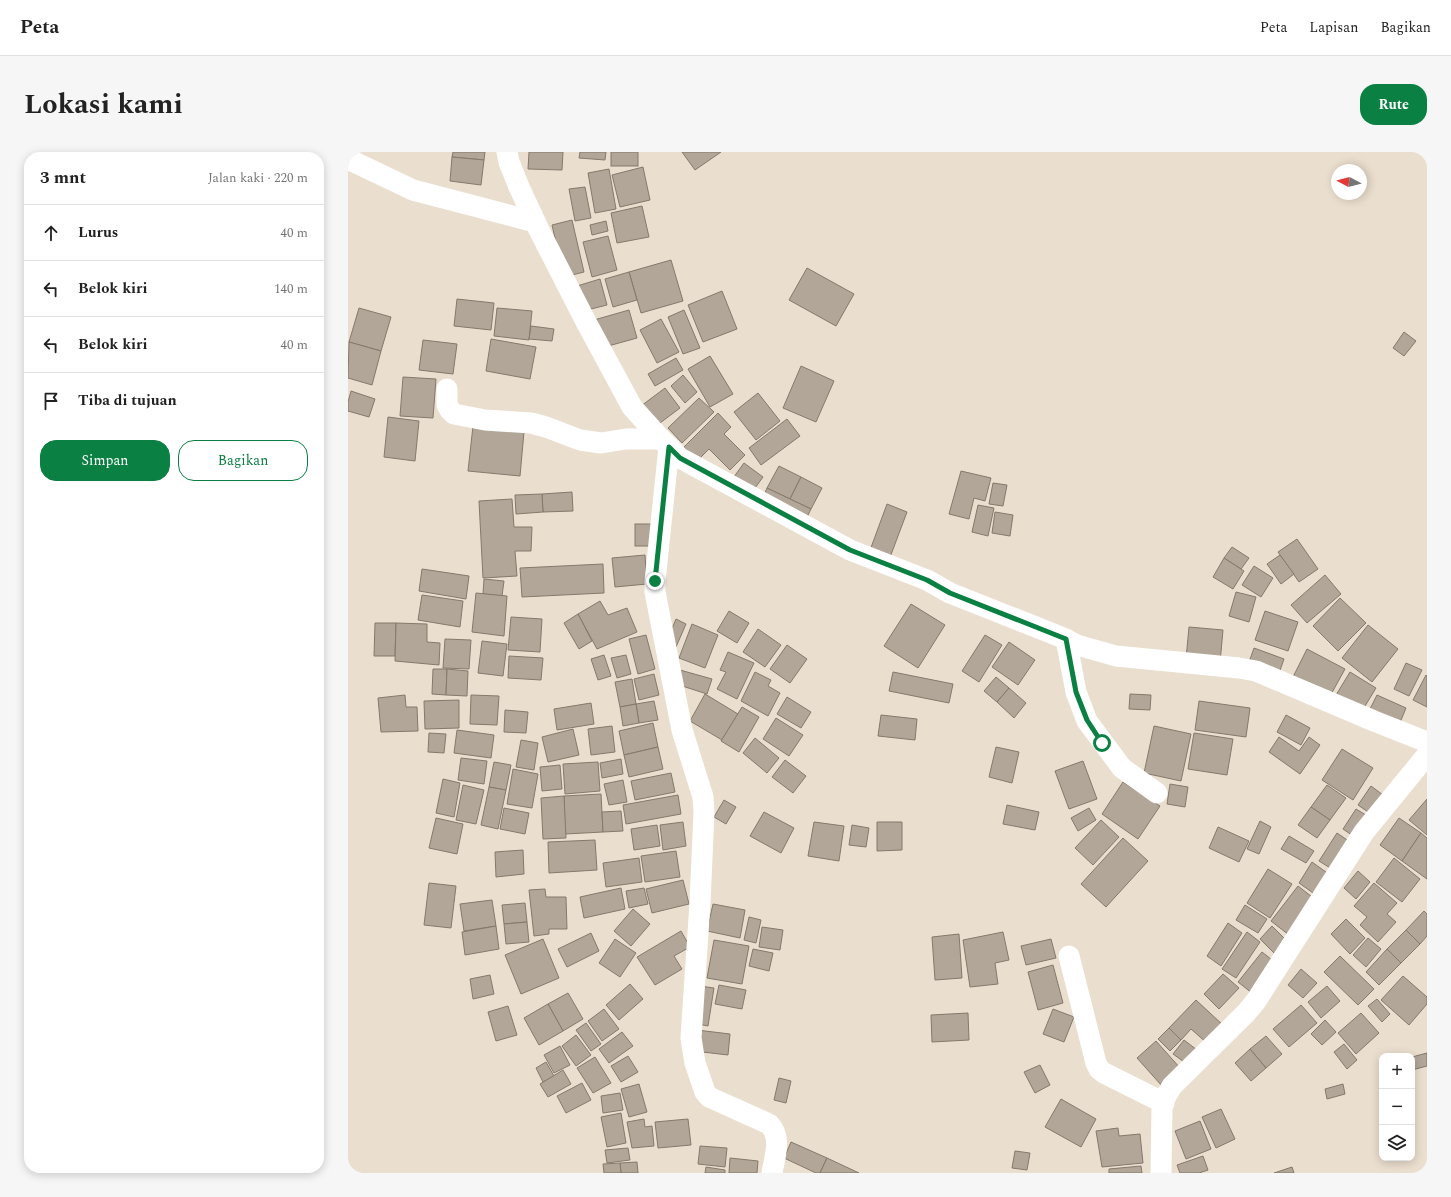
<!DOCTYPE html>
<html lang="id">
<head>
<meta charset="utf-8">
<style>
  :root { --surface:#fff; --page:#f6f6f6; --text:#222; --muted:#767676; --line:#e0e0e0; --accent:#0b8043 }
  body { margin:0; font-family:Spectral,serif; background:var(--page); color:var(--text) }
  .controls { position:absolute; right:12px; bottom:12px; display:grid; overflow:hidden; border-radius:8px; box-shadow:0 2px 10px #0003 }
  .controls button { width:36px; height:36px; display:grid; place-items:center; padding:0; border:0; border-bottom:1px solid var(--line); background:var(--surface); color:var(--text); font:20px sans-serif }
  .compass { position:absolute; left:983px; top:12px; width:36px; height:36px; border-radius:50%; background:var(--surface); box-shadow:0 2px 10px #0003; rotate:277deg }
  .stop { position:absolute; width:12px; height:12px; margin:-9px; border:3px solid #0b8043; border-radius:50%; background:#fff }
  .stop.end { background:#0b8043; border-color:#fff; box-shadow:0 1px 4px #0008 }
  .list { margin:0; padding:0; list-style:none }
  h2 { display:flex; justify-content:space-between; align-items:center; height:52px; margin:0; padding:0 16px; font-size:17px }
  h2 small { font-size:13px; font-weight:400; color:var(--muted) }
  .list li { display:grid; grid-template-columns:26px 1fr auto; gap:12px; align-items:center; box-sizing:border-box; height:56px; padding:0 16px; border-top:1px solid var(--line) }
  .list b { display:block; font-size:15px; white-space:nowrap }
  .list em { font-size:13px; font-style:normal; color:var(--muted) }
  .actions { display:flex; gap:8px; padding:12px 16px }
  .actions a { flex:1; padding:9px 0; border:1px solid var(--accent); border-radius:16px; text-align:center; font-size:14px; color:var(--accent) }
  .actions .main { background:var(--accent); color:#fff }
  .icon { flex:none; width:22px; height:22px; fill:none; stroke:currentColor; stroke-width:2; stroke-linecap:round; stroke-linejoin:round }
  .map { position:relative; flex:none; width:1079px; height:1021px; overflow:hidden; border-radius:16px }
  header { display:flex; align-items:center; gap:24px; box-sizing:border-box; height:56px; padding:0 20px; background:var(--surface); border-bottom:1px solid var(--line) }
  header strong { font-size:19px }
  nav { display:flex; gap:22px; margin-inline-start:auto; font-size:14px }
  .intro { display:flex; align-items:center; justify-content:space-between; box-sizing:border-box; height:96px; padding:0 24px }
  h1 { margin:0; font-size:28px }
  .button { padding:10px 18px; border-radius:16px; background:var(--accent); color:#fff; font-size:14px; font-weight:700 }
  main { display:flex; gap:24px; padding:0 24px }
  aside { flex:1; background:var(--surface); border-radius:16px; box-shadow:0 2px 10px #0003 }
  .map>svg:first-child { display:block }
</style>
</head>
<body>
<header>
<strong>Peta</strong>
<nav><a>Peta</a><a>Lapisan</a><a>Bagikan</a></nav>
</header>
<div class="intro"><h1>Lokasi kami</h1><a class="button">Rute</a></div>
<main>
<aside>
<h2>3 mnt<small>Jalan kaki · 220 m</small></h2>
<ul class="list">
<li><svg class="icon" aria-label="ahead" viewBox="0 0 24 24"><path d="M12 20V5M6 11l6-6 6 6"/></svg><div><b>Lurus</b></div><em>40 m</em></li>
<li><svg class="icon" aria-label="left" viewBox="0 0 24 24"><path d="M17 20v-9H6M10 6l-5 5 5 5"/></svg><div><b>Belok kiri</b></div><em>140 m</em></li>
<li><svg class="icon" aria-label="left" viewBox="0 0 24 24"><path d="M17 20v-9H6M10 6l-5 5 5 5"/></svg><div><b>Belok kiri</b></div><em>40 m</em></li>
<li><svg class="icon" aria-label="arrive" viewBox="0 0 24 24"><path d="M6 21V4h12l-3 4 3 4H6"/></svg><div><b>Tiba di tujuan</b></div></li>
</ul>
<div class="actions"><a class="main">Simpan</a><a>Bagikan</a></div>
</aside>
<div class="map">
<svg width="1079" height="1021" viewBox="0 0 1079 1021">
  <rect width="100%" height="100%" fill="#eadece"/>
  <g fill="#b1a697" stroke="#84796b">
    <path d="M105,0H137L136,8L104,5Z"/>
    <path d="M181,0H215L214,18L180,17Z"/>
    <path d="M232,0H258L257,8L231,6Z"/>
    <rect x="263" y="0" width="27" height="14"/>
    <path d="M334,0H373L347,18Z"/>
    <path d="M104,5L136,8L133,33L102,29Z"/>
    <path d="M295,15L302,48L272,55L264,23Z"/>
    <path d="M261,17L268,57L247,61L240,21Z"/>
    <path d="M237,35L243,66L227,69L221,37Z"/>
    <path d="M294,54L301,85L269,91L263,61Z"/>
    <path d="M224,68L236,120L216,125L204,73Z"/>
    <path d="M258,69L260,79L244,83L242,73Z"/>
    <path d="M260,84L269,118L244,125L235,90Z"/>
    <path d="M323,108L335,149L293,161L281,120Z"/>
    <path d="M459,116L506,142L488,174L441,148Z"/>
    <path d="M281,120L289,148L265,155L257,127Z"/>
    <path d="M252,127L259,153L235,159L229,134Z"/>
    <path d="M374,139L389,177L355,190L340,153Z"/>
    <path d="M109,147L146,151L143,178L106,174Z"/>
    <path d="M11,156L43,165L33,199L1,190Z"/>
    <path d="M149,156L184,159L181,188L146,184Z"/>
    <path d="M281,158L289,186L253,196L246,168Z"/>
    <path d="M336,158L352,196L335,202L320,165Z"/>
    <path d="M313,167L331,200L309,211L292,178Z"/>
    <path d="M183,174L206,177L204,189L181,187Z"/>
    <path d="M1056,180L1068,189L1056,204L1045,196Z"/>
    <path d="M143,187L188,195L182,227L138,219Z"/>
    <path d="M75,188L109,192L105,222L71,218Z"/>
    <path d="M1,190L33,199L24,233L0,226Z"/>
    <path d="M362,204L385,242L362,255L340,217Z"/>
    <path d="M328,206L335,218L307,234L300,222Z"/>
    <path d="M453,214L486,229L468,270L435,256Z"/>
    <path d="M335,223L349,240L337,251L323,234Z"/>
    <path d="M55,225L88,227L85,266L52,264Z"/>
    <path d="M317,236L332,256L308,274L293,254Z"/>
    <path d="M3,239L27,247L21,265L0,259V250Z"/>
    <path d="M410,241L432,269L408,288L386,260Z"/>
    <path d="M351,246L366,260L334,291L320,276Z"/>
    <path d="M370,261L383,275L376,282L397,303L382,318L361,297L349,309L336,295Z"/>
    <path d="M40,265L71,269L67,309L36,305Z"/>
    <path d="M439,267L452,284L413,313L401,296Z"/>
    <path d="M125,274L176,280L172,324L120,319Z"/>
    <path d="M396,311L415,325L402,343L383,329Z"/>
    <path d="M431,314L453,325L442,347L419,336Z"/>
    <path d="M613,319L643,326L637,349L626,346L621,367L601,362Z"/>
    <path d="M453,325L474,336L463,357L442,347Z"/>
    <path d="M645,331L659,333L655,354L641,352Z"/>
    <path d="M419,336L463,357L457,369L414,348Z"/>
    <path d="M224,340L225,359L195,360L194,342Z"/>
    <path d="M194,342L195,360L168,362L167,343Z"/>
    <path d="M164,347L166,375H184L183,399H167L169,424L135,426L131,349Z"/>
    <path d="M539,352L559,360L541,408L521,401Z"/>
    <path d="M630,353L646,356L640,384L624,380Z"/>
    <path d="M647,360L665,363L662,384L644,381Z"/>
    <rect x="287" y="372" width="17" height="22"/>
    <path d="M949,387L970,417L951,430L930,400Z"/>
    <path d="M884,395L901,406L893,417L876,406Z"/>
    <path d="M297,403L299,432L267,435L264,406Z"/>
    <path d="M932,403L946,422L933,432L919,412Z"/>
    <path d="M876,406L896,419L885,437L865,425Z"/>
    <path d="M255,412L256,441L174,445L172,416Z"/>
    <path d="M906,414L925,426L913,445L894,433Z"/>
    <path d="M74,417L121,424L118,447L71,439Z"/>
    <path d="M977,423L993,442L959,471L943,453Z"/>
    <path d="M136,427L156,429L154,444L135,442Z"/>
    <path d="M888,440L908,445L901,470L881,464Z"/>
    <path d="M128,441L159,444L156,484L124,480Z"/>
    <path d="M74,443L115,449L112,475L70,468Z"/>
    <path d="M992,446L1018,471L990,499L965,474Z"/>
    <path d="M252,449L260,463L279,456L289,480L249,497L230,462Z"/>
    <path d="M563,452L597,473L570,516L536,494Z"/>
    <path d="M381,459L401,471L389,491L369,479Z"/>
    <path d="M917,459L950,470L940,499L907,488Z"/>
    <path d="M230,462L244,489L231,497L216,471Z"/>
    <path d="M163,465L194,467L192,500L160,498Z"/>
    <path d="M328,467L338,472L328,495L318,491Z"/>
    <path d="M27,471H48L47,504H26Z"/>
    <path d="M48,471L79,472V490L92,491L91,513L47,509Z"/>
    <path d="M344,472L370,483L357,516L331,506Z"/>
    <path d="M1020,473L1050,497L1024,530L994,506Z"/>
    <path d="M841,475L875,478L872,511L838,507Z"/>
    <path d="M410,477L433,493L417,515L395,500Z"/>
    <path d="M298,483L307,517L290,522L281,487Z"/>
    <path d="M637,483L654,493L631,530L614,519Z"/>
    <path d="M97,487L123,488L121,517L95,516Z"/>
    <path d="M134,489L159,492L155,524L130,521Z"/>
    <path d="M661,490L687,508L670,533L644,515Z"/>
    <path d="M439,493L459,507L442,531L422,517Z"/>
    <path d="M906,496L936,507L930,524L900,513Z"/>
    <path d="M959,497L997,517L981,546L944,527Z"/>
    <path d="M380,500L406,511L389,547L369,537L378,520L372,518Z"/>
    <path d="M256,503L263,524L250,528L243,507Z"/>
    <path d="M278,503L283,522L269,526L263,506Z"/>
    <path d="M161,504L195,506L193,528L160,526Z"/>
    <path d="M1058,511L1074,518L1061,544L1046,537Z"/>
    <path d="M85,517H99L98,543L84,542Z"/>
    <path d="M99,517L120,519L119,544L98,543Z"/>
    <path d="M332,518L364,527L359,542L328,532Z"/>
    <path d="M407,520L423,528L420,534L432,541L420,564L393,549Z"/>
    <path d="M545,520L605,532L601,551L541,539Z"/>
    <path d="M1002,520L1028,536L1014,559L988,543Z"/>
    <path d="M306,522L311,543L291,548L286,527Z"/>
    <path d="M1078,523L1079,524V555L1065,548Z"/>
    <path d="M648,525L661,536L649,550L636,539Z"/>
    <path d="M284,527L288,552L272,555L267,530Z"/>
    <path d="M661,536L678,551L666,566L649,550Z"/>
    <path d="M357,542L390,562L374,588L342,569Z"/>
    <path d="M782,542L803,543L802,558L781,557Z"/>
    <path d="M57,543L58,555H69L70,579L33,580L30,546Z"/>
    <path d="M123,543L151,544L149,573L122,572Z"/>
    <path d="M1029,543L1058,556L1051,573L1021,559Z"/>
    <path d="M439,545L463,560L453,576L429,562Z"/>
    <path d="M111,548V576L77,577L76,549Z"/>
    <path d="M306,549L310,568L291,571L288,552Z"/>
    <path d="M851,549L902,556L898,585L847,578Z"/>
    <path d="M243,551L246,572L209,578L206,557Z"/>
    <path d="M288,552L291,571L275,574L272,555Z"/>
    <path d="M394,555L411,565L391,600L373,589Z"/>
    <path d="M157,558L180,560L178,581L156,580Z"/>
    <path d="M533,563L569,567L567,588L530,584Z"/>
    <path d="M938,563L962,576L953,593L929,580Z"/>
    <path d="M428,566L455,583L441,604L415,587Z"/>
    <path d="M305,571L310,595L276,603L271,579Z"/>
    <path d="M264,574L267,600L243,603L240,577Z"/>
    <path d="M806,574L843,582L833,629L796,621Z"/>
    <path d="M225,577L231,603L200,610L194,585Z"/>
    <path d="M109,578L146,583L143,606L106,601Z"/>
    <path d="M81,581L98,582L96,601L80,600Z"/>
    <path d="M846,581L885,587L879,623L840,617Z"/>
    <path d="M931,585L951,599L961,585L972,593L952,622L921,600Z"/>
    <path d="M407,586L431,606L419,621L395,601Z"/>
    <path d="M173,588L190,591L186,618L168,615Z"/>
    <path d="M310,595L315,617L281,625L276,603Z"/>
    <path d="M648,595L671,600L664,631L641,625Z"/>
    <path d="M994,597L1025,616L1005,648L974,628Z"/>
    <path d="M113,606L139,609L136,632L110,628Z"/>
    <path d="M273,607L275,622L254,626L252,611Z"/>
    <path d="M437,608L458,624L445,641L424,625Z"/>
    <path d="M735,609L749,647L721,657L707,619Z"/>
    <path d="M146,610L163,613L158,638L141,635Z"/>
    <path d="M250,610L252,639L217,642L215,612Z"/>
    <path d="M212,613L214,637L194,639L192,615Z"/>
    <path d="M165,617L190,622L184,656L159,652Z"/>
    <path d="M323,621L327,640L287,648L283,629Z"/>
    <path d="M95,627L112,631L106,665L88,661Z"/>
    <path d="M275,628L279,650L261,653L256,632Z"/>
    <path d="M775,630L812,654L790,687L754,662Z"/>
    <path d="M822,632L840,635L837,655L819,652Z"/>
    <path d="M115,633L136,638L128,672L108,668Z"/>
    <path d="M979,633L998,646L982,668L963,655Z"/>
    <path d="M1023,634L1039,646L1026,664L1010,653Z"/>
    <path d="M141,635L158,638L150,677L133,673Z"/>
    <path d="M253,642L255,680L217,682L216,644Z"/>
    <path d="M330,643L333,662L278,672L275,653Z"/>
    <path d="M216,644L218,686L195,687L193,646Z"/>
    <path d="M1079,647V683L1061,668Z"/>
    <path d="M376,648L388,655L378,672L366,665Z"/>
    <path d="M659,653L691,660L687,678L655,672Z"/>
    <path d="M963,655L982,668L969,686L950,673Z"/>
    <path d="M156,656L181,661L177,682L152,677Z"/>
    <path d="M741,656L748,668L730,679L723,666Z"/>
    <path d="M1008,657L1021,665L1008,686L995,677Z"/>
    <path d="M273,659L275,679L255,680L254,660Z"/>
    <path d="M416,660L446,676L433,701L402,684Z"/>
    <path d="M88,666L115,672L109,702L81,696Z"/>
    <path d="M1051,666L1073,681L1054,709L1032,693Z"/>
    <path d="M753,668L771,685L745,713L727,696Z"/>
    <path d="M912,669L923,675L911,702L899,697Z"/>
    <path d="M335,670L338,694L315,698L312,673Z"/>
    <path d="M466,670L496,674L491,709L460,704Z"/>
    <path d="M529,670H554V698L529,699Z"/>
    <path d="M309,673L312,694L286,698L283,677Z"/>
    <path d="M504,673L521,676L518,695L501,693Z"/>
    <path d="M870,675L901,689L891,710L861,696Z"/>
    <path d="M989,681L1005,692L987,719L971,709Z"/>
    <path d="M1073,681L1079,686V727L1054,709Z"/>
    <path d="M941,684L966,699L958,711L933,697Z"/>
    <path d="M775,686L800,709L758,755L733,732Z"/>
    <path d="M247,688L249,718L201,721L200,690Z"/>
    <path d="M175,698L176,722L148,725L147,700Z"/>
    <path d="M328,699L332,725L297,730L293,704Z"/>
    <path d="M291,706L294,730L258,735L255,711Z"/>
    <path d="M1046,706L1072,727L1054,750L1028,730Z"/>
    <path d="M964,710L982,723L968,743L951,731Z"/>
    <path d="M920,717L944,732L922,766L899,751Z"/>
    <path d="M1010,719L1022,730L1008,747L996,736Z"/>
    <path d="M335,728L341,752L304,761L298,737Z"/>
    <path d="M81,731L108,734L103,776L76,773Z"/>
    <path d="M1026,731L1049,751L1039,762L1048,770L1030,790L1012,773L1019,765L1006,754Z"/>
    <path d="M950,734L968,748L941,783L923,769Z"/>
    <path d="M273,736L277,757L236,766L232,745Z"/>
    <path d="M296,736L300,752L281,756L278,739Z"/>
    <path d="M197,737L198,745H218L219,777H201V782L186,784L181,738Z"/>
    <path d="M144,748L148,774L116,779L112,752Z"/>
    <path d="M177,751L179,770L156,772L154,753Z"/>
    <path d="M365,752L397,758L392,786L359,779Z"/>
    <path d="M897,753L919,767L910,781L888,768Z"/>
    <path d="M285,757L302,772L283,794L266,779Z"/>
    <path d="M1076,759L1079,762V784L1072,792L1058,778Z"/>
    <path d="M401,765L413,768L408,791L396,788Z"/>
    <path d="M998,767L1017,786L1002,802L983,782Z"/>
    <path d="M179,770L181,790L158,792L156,772Z"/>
    <path d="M880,771L894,781L873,814L859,804Z"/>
    <path d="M148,774L151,797L117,803L114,780Z"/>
    <path d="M924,774L942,792L930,805L912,787Z"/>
    <path d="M414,775L435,778L432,798L411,795Z"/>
    <path d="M1058,778L1072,792L1053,811L1039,797Z"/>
    <path d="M333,779L342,795L326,804L334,817L307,833L289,805Z"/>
    <path d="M655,780L661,808L647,811L650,832L622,835L615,788Z"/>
    <path d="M899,780L912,790L888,826L874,817Z"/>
    <path d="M243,781L251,799L219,815L210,797Z"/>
    <path d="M611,782L614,826L587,828L584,785Z"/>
    <path d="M1020,786L1033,797L1018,815L1005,803Z"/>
    <path d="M195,787L211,826L173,842L157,803Z"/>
    <path d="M267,787L288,801L272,825L251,811Z"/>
    <path d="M703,787L708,806L678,813L673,794Z"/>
    <path d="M366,788L401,794L394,832L359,826Z"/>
    <path d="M405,797L425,801L421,819L401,814Z"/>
    <path d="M1039,797L1053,811L1031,833L1018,820Z"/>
    <path d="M914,800L928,811L904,841L890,830Z"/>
    <path d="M992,804L1026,837L1010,853L976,820Z"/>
    <path d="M705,813L715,851L690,858L680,820Z"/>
    <path d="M953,817L969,831L955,846L940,833Z"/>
    <path d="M875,822L891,836L871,857L856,842Z"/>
    <path d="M142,823L146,842L125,847L122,827Z"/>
    <path d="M1055,824L1079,845V852L1061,873L1033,848Z"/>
    <path d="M282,832L295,847L271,868L258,853Z"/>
    <path d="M371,833L398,838L394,857L367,852Z"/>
    <path d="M352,834L366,836L360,874L345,871Z"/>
    <path d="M979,834L992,849L973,866L960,850Z"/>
    <path d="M220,841L235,867L215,879L200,852Z"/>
    <path d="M1029,847L1042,862L1034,870L1020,854Z"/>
    <path d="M848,848L876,874L860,892L843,877L833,888L821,876Z"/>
    <path d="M200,852L215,879L191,893L176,866Z"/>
    <path d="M953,853L969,871L941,895L925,877Z"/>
    <path d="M160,854L169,883L148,889L140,860Z"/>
    <path d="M256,857L271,877L254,889L240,869Z"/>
    <path d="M705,857L726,865L716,890L695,882Z"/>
    <path d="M620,861L621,888L584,890L583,863Z"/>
    <path d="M1013,861L1031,881L1008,902L990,881Z"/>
    <path d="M977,868L988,880L974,893L963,882Z"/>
    <path d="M238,871L253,892L243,899L228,878Z"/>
    <path d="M821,876L833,888L822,899L810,887Z"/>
    <path d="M349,878L382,882L380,903L346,899Z"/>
    <path d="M274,880L285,894L261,911L251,897Z"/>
    <path d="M228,883L243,903L228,914L214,894Z"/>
    <path d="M918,884L934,902L918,916L902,897Z"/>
    <path d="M836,888L849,898L839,912L825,902Z"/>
    <path d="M808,889L833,917L814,934L789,906Z"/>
    <path d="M996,892L1009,908L999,917L986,900Z"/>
    <path d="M212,894L222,913L206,921L196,903Z"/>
    <path d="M902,897L918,916L903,929L887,911Z"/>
    <path d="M1079,901V914L1064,918V905Z"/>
    <path d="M280,904L290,920L273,930L263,914Z"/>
    <path d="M247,905L263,931L245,941L229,916Z"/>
    <path d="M198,910L206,924L195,930L188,916Z"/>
    <path d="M692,913L702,933L687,941L676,920Z"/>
    <path d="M215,918L223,932L200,945L192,932Z"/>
    <path d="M431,926L443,929L438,951L426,948Z"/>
    <path d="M234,931L243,948L218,961L209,944Z"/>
    <path d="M291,932L299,960L281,965L273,937Z"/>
    <path d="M995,932L997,942L979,947L977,937Z"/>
    <path d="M272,941L275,958L255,961L253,944Z"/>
    <path d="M713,947L748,967L733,995L697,975Z"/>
    <path d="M873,957L887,987L868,996L854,965Z"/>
    <path d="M273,961L278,991L259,995L253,965Z"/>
    <path d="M296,967L297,975L304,974L306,994L284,996L279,970Z"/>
    <path d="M340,967L343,993L310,996L307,970Z"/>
    <path d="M852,969L863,997L838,1007L827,979Z"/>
    <path d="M770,976L771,984L792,982L795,1011L754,1015L748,979Z"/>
    <path d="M443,990L479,1006L472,1021H468L436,1006Z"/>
    <path d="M352,994L379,996L377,1015L350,1012Z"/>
    <path d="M280,996L282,1008L259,1011L257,998Z"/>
    <path d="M667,999L682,1001L679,1018L664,1016Z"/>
    <path d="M855,1004L860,1018L851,1021H832L829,1013Z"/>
    <path d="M382,1006L410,1009L409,1021H381Z"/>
    <path d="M479,1006L511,1021H472Z"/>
    <path d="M289,1010L290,1021H273L272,1011Z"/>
    <path d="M272,1011L273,1021H256L255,1012Z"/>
    <path d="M793,1014L794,1021H761V1017Z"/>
    <path d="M358,1015L377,1018V1021H357Z"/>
    <path d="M944,1015L946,1021H926Z"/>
  </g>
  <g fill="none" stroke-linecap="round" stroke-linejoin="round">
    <g stroke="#fff" stroke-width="21">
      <path d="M159,0L161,10L171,35L191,78L237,168L284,255L313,287L332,306L502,398L579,428L602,441L713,485L729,493L768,504L891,516L908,519L1026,569L1079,590"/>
      <path d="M0,7L65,38L187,70"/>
      <path d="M99,237V253L102,258L106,262L137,268L183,271L198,275L232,288L253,291L278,287H313"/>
      <path d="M321,295L307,429V440L334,578L355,645L356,660L352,751L343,886L347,911L357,940L361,945L421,972C434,985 427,1004 424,1021"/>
      <path d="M718,487L728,540L739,569L774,616L809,641"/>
      <path d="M721,804L748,911L751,917L756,921L816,951"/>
      <path d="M813,1021L814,955L817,946L824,934L898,861L908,849L1016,680L1079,603"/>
    </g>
  </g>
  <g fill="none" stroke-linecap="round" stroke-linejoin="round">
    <path stroke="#0b8043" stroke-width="5" d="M307,429L321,295L332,306L502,398L579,428L602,441L718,487L728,540L739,568L754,591"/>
  </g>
</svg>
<div class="controls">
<button>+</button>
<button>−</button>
<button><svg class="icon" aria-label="layers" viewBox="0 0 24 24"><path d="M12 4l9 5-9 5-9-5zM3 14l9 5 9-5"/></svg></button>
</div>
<svg class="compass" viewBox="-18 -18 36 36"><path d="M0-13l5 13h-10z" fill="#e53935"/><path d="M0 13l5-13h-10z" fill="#767676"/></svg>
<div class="stop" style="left:754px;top:591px"></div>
<div class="stop end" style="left:307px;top:429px"></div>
</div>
</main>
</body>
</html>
